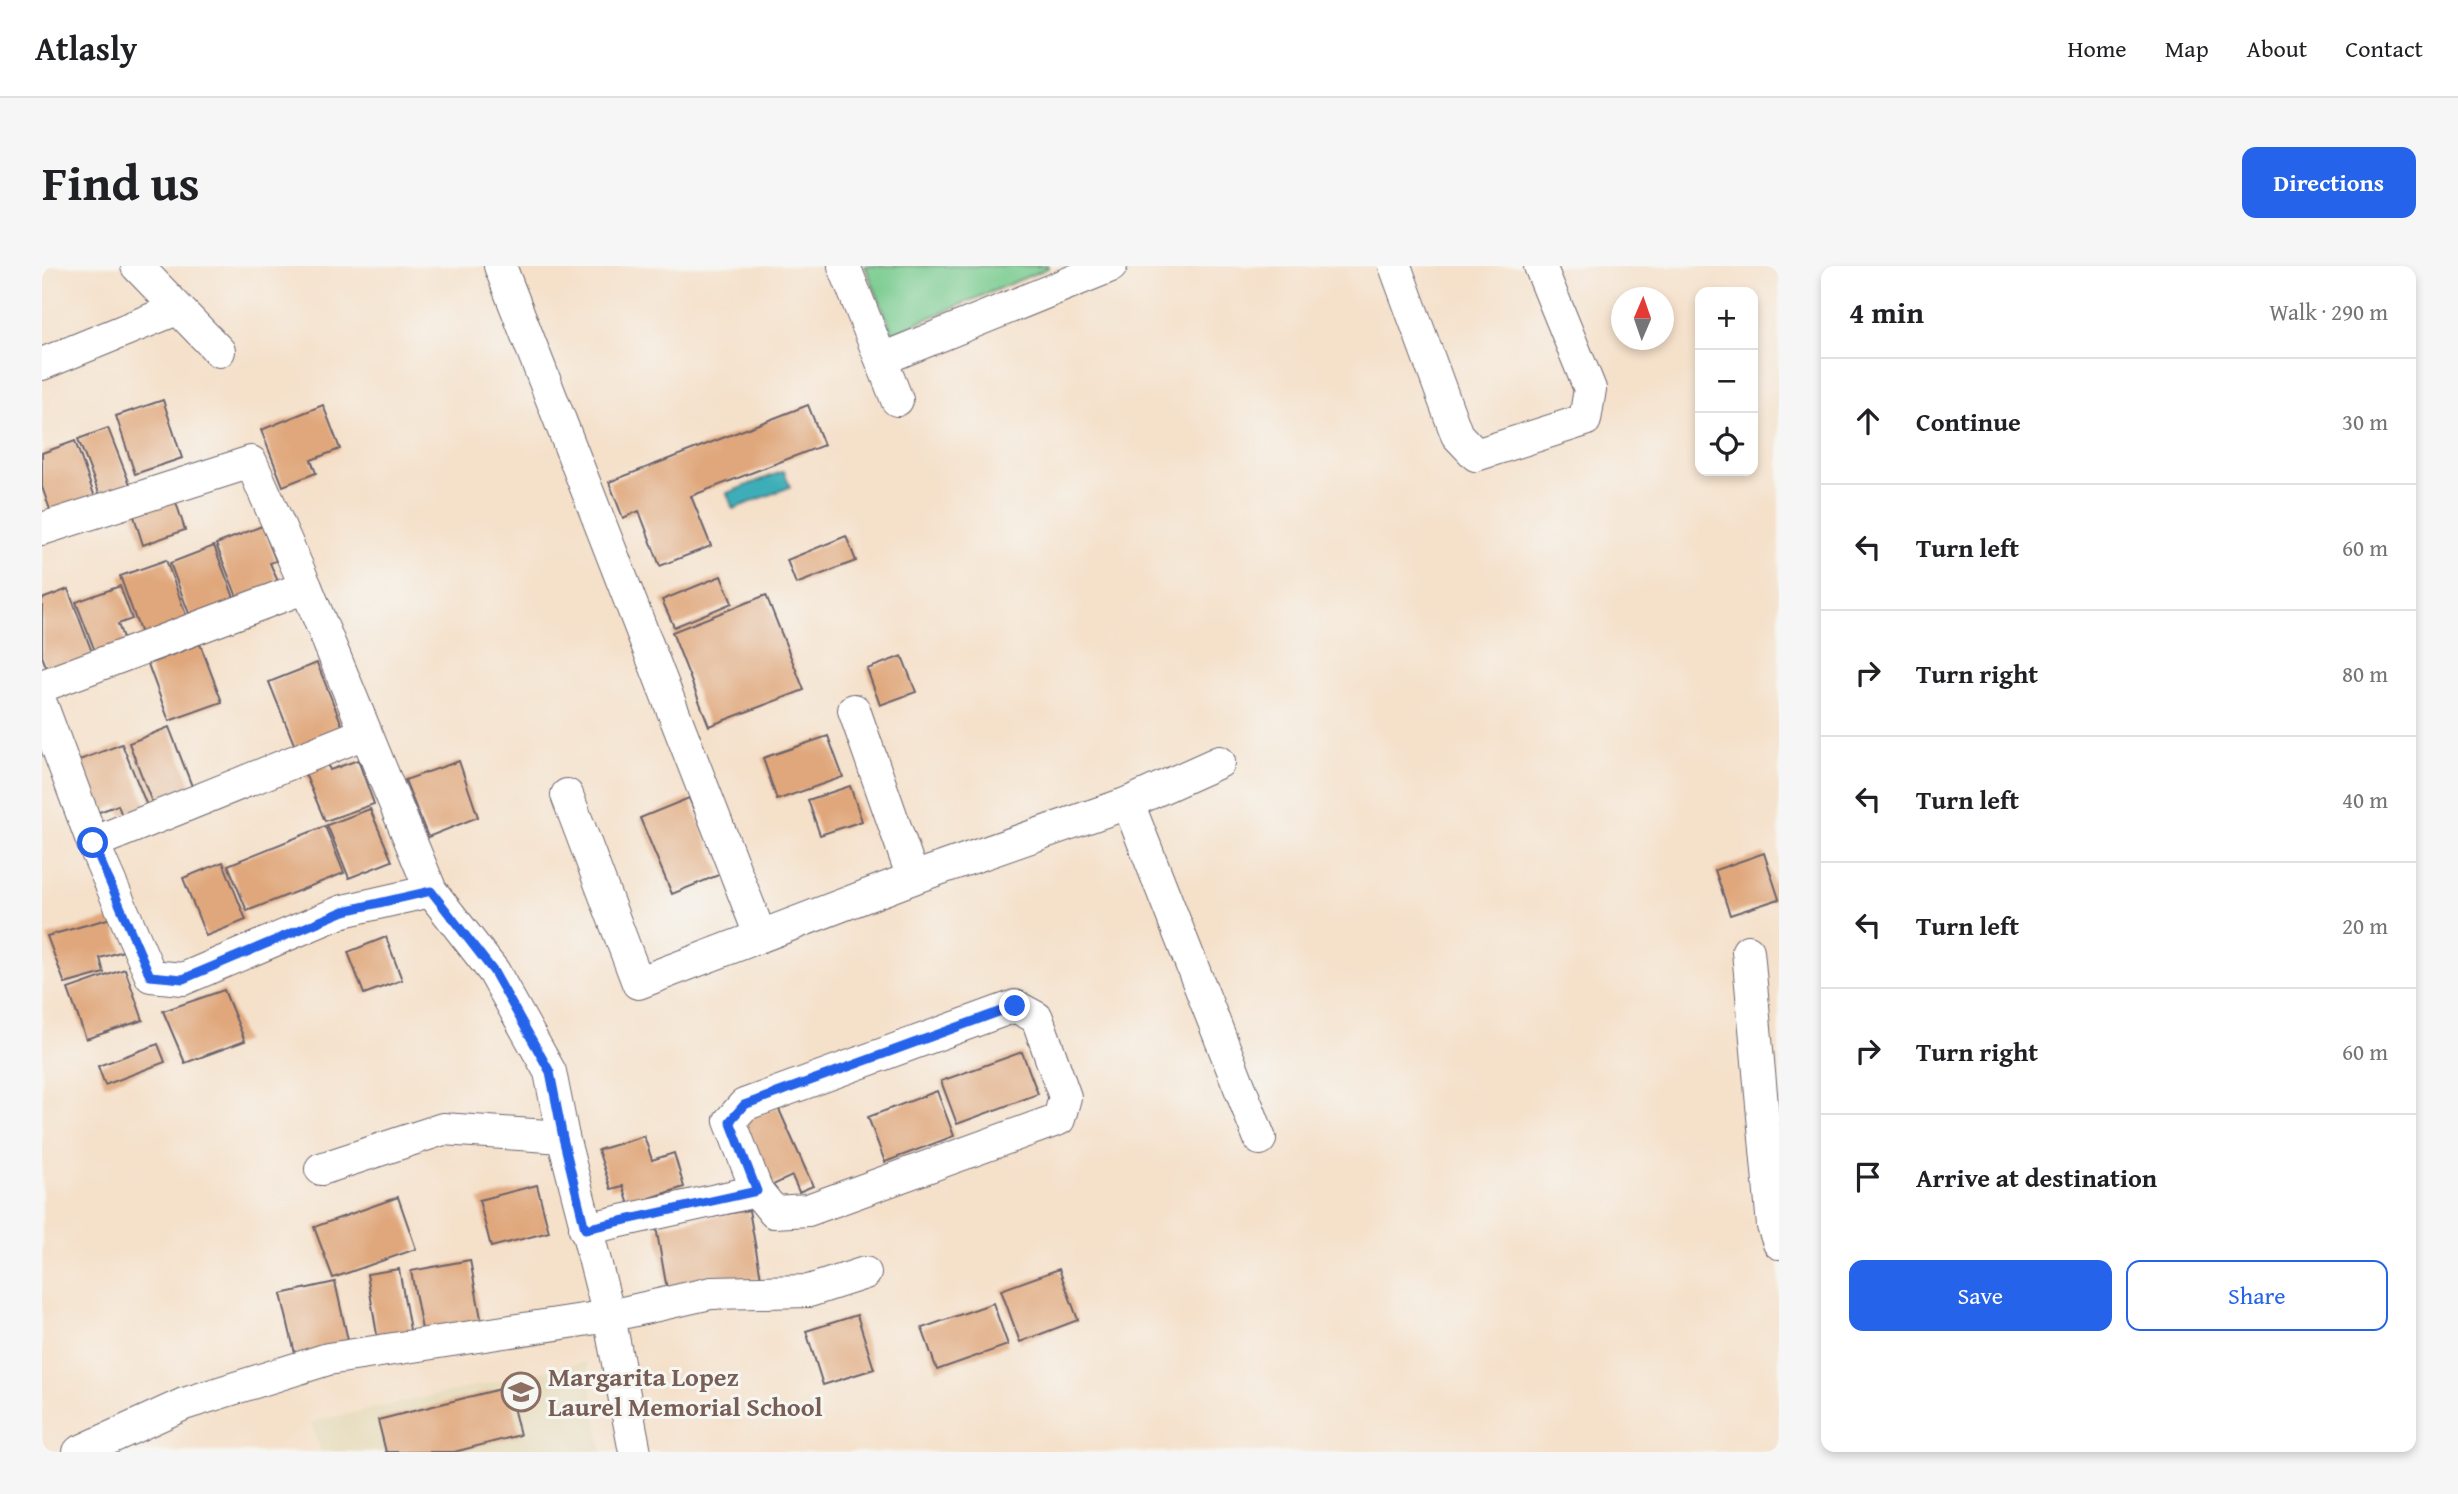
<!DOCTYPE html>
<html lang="en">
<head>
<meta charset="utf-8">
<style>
  :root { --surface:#fff; --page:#f6f6f6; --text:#202124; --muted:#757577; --line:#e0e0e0; --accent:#2563eb }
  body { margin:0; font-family:"Gentium Book Plus",serif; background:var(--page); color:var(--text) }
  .controls { position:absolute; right:21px; top:21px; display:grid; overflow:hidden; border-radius:14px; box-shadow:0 4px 10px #0003 }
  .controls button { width:63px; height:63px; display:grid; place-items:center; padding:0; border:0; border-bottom:2px solid var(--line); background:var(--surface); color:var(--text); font:35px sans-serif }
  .compass { position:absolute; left:1569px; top:21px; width:63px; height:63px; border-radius:50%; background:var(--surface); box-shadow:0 4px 10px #0003; rotate:2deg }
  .stop { position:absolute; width:21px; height:21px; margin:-16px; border:5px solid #2563eb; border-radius:50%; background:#fff }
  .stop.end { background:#2563eb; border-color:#fff; box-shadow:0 2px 7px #0008 }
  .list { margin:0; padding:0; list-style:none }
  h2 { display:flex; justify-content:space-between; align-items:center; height:91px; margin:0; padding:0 28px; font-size:30px }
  h2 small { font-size:23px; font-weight:400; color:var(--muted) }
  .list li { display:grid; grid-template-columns:46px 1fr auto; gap:21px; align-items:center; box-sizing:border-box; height:126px; padding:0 28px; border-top:2px solid var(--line) }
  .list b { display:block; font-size:26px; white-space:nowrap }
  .list em { font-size:23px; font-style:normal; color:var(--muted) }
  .actions { display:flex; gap:14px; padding:21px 28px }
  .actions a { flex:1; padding:16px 0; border:2px solid var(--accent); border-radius:14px; text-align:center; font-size:24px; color:var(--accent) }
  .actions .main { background:var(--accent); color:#fff }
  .icon { flex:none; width:38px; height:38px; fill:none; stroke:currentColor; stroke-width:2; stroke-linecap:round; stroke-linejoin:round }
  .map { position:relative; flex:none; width:1737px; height:1186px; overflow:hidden; border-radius:14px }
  header { display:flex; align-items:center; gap:42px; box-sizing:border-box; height:98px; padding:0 35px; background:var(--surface); border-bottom:2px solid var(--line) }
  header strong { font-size:33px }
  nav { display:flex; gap:38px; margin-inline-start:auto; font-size:24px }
  .intro { display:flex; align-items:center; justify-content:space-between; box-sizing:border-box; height:168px; padding:0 42px }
  h1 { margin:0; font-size:49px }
  .button { padding:18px 32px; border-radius:14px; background:var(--accent); color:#fff; font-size:24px; font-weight:700 }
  main { display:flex; gap:42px; padding:0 42px }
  aside { flex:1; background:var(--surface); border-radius:14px; box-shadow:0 4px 10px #0003 }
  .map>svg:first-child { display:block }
</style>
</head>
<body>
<header>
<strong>Atlasly</strong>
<nav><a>Home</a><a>Map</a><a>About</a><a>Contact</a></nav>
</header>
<div class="intro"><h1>Find us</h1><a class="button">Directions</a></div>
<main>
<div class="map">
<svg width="1737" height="1186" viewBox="0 0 1737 1186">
  <rect width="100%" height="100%" fill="#f6f6f2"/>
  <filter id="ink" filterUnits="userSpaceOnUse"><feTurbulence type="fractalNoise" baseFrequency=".0143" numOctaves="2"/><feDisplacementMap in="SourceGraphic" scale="14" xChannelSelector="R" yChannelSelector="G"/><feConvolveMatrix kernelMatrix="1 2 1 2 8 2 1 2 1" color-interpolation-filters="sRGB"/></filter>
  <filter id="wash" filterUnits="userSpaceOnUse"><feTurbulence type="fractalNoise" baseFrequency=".00686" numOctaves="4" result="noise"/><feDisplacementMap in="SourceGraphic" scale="28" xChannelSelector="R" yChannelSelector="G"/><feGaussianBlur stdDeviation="1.57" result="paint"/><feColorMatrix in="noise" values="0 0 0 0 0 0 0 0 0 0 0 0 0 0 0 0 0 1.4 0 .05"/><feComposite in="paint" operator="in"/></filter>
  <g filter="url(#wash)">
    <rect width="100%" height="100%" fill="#f5e0c9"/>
    <path fill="#e6daba" d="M545,1096L560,1186H279L269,1156Z"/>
    <path fill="#78cb8e" stroke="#4d7664" stroke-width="2" d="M823,0H1006V2L851,67Z"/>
    <path fill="#3daeb7" stroke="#306879" stroke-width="2" d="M742,205L748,221L691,243L685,227Z"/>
    <g id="blocks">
      <g fill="#e0a77c">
        <path d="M121,134L140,192L93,208L74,150Z"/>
        <path d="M281,139L298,183L269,194L274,207L241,220L219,164Z"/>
        <path d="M766,139L782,179L649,230L669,280L618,300L597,245L581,252L567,216Z"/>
        <path d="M66,162L89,221L59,232L36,173Z"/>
        <path d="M33,175L55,237L11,252L0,221V187Z"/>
        <path d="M132,230L143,264L101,279L90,244Z"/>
        <path d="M220,260L234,295L228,297L240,325L199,341L174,278Z"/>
        <path d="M804,270L814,295L754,318L745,294Z"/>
        <path d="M172,280L196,342L151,358L128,297Z"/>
        <path d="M124,294L148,360L102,376L78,310Z"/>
        <path d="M679,310L690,337L632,361L620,334Z"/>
        <path d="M78,320L90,353L76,358L85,383L56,393L34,336Z"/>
        <path d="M26,323L53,394L8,411L0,390V333Z"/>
        <path d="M724,329L762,424L667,460L630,366Z"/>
        <path d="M158,378L180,436L127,455L106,398Z"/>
        <path d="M860,390L874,426L838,439L825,403Z"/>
        <path d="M275,397L302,464L254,483L227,416Z"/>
        <path d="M127,461L151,523L111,539L87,477Z"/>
        <path d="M786,470L801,511L735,534L721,492Z"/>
        <path d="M80,478L105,540L80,550L76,539L52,548L32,496Z"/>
        <path d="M283,494L288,504L316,494L332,538L283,555L261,503Z"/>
        <path d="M417,495L436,551L386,571L363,514Z"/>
        <path d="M808,520L820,555L778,569L766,534Z"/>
        <path d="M647,532L679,608L630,628L598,552Z"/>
        <path d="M328,543L350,595L307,612L285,559Z"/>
        <path d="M283,560L302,607L205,645L186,599Z"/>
        <path d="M1722,587L1737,633L1688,649L1673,604Z"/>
        <path d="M181,596L204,654L164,670L141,612Z"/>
        <path d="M69,652L81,685L58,692L62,707L23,718L5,670Z"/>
        <path d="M344,671L360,714L322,728L306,686Z"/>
        <path d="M83,703L101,754L44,773L26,723Z"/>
        <path d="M182,724L203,775L143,797L121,745Z"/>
        <path d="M116,778L123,796L63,819L56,800Z"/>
        <path d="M980,786L996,828L915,858L899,815Z"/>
        <path d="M895,825L912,870L843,896L826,851Z"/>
        <path d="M736,841L771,920L757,926L750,910L729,920L701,856Z"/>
        <path d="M602,870L610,894L632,887L642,921L587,939L581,920L569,923L556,884Z"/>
        <path d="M495,919L507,966L449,981L437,934Z"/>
        <path d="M356,931L374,983L291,1012L272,961Z"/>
        <path d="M707,944L719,1012L626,1029L614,961Z"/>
        <path d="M428,994L441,1063L382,1074L369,1005Z"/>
        <path d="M357,1003L370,1075L337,1081L325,1008Z"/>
        <path d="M1017,1003L1036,1054L978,1076L959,1024Z"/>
        <path d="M293,1016L308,1083L255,1096L239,1028Z"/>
        <path d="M951,1037L966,1079L895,1104L880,1062Z"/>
        <path d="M815,1049L832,1103L781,1119L764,1065Z"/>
        <path d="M466,1121L478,1169L412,1186H344L336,1154Z"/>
      </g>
    </g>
  </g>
  <g filter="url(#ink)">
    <use href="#blocks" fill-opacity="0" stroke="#6c646d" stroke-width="2"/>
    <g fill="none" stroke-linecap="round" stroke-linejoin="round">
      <defs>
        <g id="minor">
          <path d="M95,0L177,85"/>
          <path d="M458,0L718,669"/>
          <path d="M802,0L855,134"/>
          <path d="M1353,0L1415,169L1434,189L1543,154L1548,123L1498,0"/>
          <path d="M840,93L1069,0"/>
          <path d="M0,98L135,43"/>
          <path d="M0,263L209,196L264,321L389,625L452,706L508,806L521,871L567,1050L593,1186"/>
          <path d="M0,420L264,321"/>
          <path d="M0,440L51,577L109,710L141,713L301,645L389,625"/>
          <path d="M812,444L871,612"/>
          <path d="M525,529L596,717L871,612L1086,537L1177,496"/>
          <path d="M1086,537L1218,873"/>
          <path d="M51,577L323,467"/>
          <path d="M1706,685L1731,960L1737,977"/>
          <path d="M973,740L995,752L1023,831L1017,853L766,944L732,946L715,925L688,855L702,839Z"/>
          <path d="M279,903L401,863L521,871"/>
          <path d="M543,963L715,925"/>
          <path d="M37,1186L142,1138L286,1093L567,1050L669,1027L767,1025L823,1007"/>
        </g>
      </defs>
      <use href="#minor" stroke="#6c646d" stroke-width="34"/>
      <use href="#minor" stroke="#fff" stroke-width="32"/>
    </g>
  </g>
  <g fill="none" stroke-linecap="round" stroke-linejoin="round" filter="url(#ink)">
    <path stroke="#2563eb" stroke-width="9" d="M51,577L108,710L141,713L302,645L389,625L452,706L508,806L521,872L543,963L715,925L688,855L702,839L973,740"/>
  </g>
  <defs>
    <symbol id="school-ring" viewBox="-11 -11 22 22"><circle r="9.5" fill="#f6f6f2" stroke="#8d6e63" stroke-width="1.5"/><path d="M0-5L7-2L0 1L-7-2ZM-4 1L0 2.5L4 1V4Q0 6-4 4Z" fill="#8d6e63"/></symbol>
  </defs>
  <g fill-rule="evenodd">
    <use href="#school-ring" x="457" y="1104" width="44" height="44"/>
  </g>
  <g text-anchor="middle" stroke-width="6" stroke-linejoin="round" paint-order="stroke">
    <g font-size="26" font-weight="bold" fill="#785e54" stroke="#f6f6f2" text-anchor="start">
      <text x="506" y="1120">Margarita Lopez<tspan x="506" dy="30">Laurel Memorial School</tspan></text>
    </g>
  </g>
</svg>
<div class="controls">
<button>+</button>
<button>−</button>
<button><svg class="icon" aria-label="locate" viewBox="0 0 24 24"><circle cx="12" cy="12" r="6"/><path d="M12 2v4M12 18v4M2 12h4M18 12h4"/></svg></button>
</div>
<svg class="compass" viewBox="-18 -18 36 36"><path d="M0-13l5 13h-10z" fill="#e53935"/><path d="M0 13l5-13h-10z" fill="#757577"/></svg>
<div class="stop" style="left:51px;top:577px"></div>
<div class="stop end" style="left:973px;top:740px"></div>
</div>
<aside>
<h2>4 min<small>Walk · 290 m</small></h2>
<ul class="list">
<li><svg class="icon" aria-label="ahead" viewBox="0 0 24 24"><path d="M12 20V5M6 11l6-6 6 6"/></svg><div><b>Continue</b></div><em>30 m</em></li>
<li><svg class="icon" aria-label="left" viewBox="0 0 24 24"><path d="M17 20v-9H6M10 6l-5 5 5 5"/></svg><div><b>Turn left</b></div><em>60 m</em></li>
<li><svg class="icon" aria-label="right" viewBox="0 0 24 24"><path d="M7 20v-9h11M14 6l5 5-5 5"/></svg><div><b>Turn right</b></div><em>80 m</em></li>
<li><svg class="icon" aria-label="left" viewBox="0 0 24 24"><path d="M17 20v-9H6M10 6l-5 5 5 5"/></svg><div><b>Turn left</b></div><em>40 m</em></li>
<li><svg class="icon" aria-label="left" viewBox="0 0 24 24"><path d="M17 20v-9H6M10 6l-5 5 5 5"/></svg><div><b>Turn left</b></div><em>20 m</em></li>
<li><svg class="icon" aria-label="right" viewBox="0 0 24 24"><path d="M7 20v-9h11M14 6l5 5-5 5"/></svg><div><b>Turn right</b></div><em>60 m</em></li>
<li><svg class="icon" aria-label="arrive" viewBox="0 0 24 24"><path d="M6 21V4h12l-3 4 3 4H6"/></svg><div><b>Arrive at destination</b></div></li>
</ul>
<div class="actions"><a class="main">Save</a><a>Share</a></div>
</aside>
</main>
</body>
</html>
